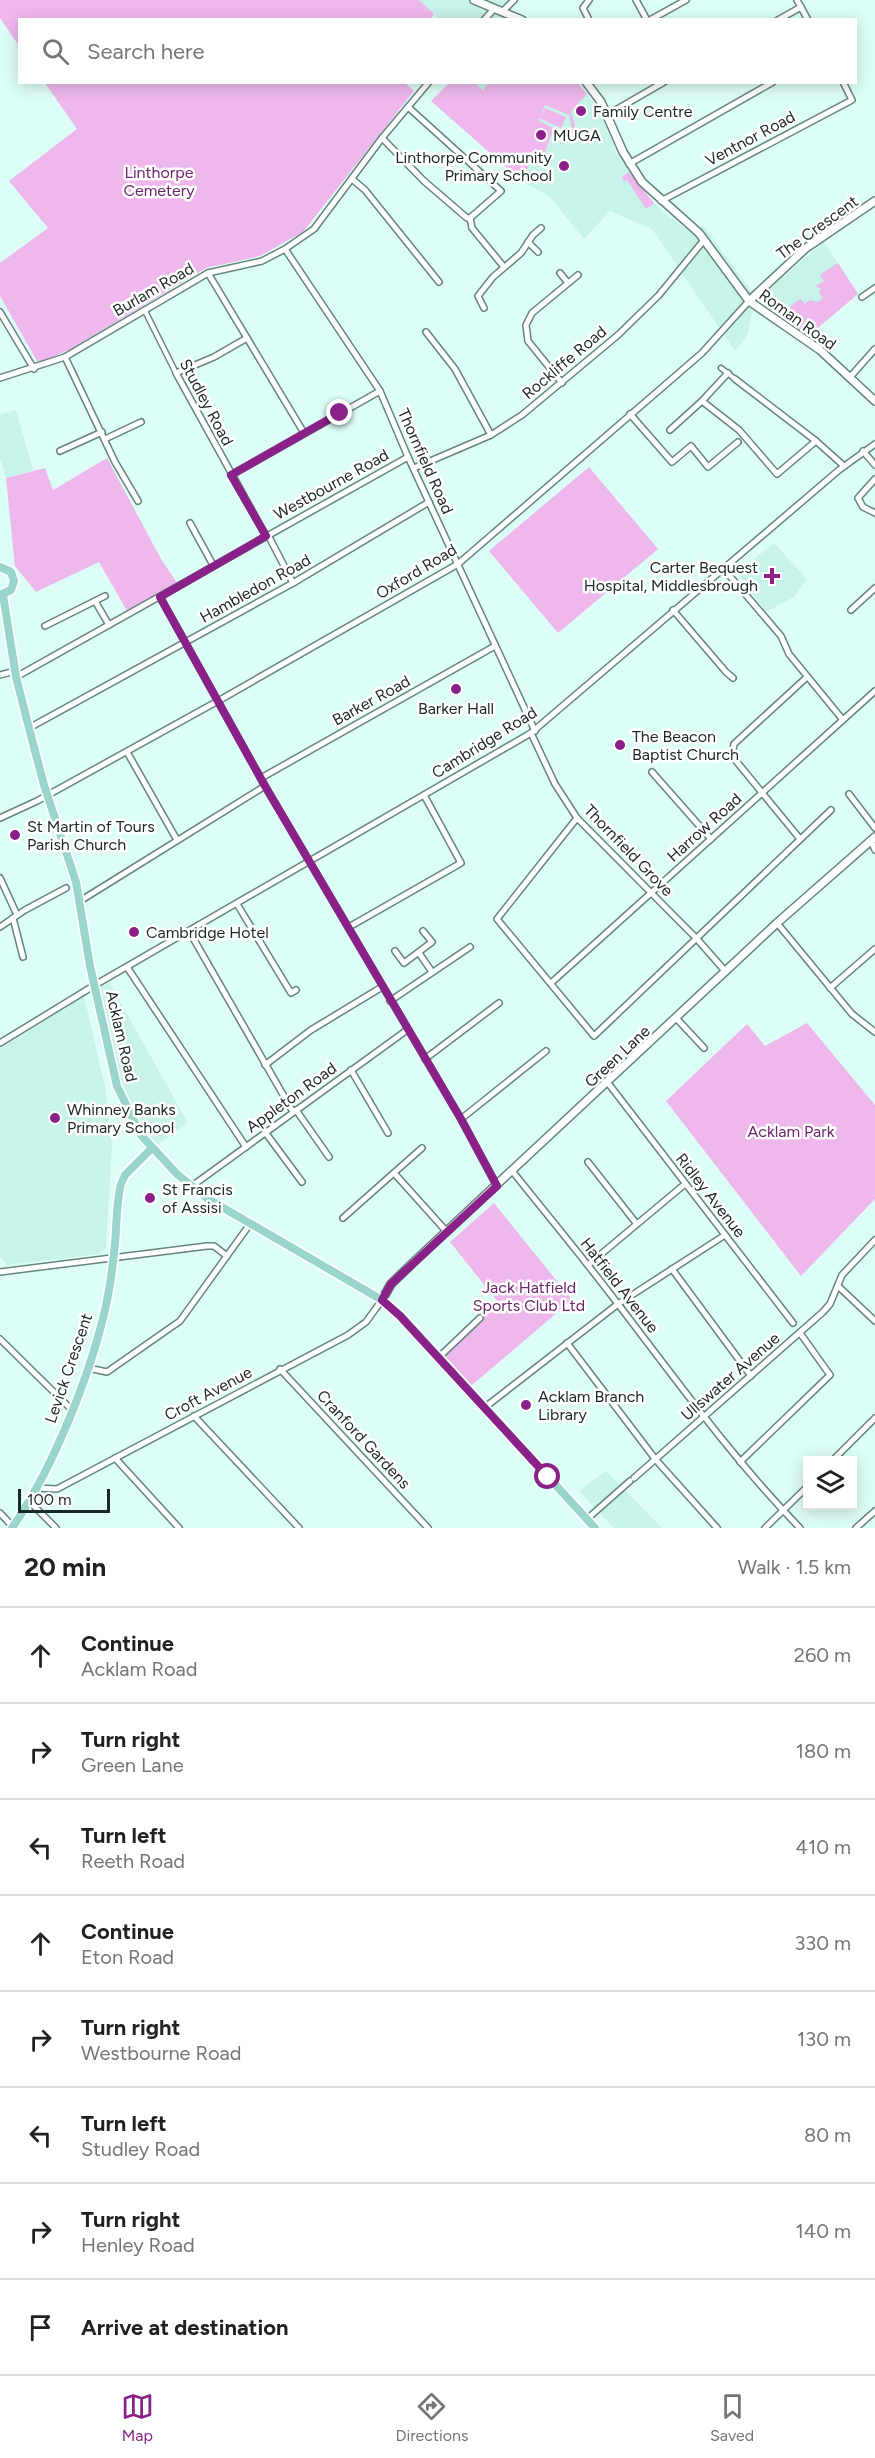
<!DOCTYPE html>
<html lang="en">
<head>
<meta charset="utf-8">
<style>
  :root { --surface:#fff; --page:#f2f2f2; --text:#202124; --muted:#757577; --line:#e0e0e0; --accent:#892188 }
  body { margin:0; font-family:Figtree,sans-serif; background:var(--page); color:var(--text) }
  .controls { position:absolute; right:18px; bottom:18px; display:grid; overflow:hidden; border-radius:0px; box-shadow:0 3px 15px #0003 }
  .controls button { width:54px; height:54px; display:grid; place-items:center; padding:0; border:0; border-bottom:2px solid var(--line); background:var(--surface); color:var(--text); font:30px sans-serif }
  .scale { position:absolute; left:18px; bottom:15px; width:92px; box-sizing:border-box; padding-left:6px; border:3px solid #1b2825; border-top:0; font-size:16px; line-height:21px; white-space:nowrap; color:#1b2825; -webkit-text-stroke:4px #fff; paint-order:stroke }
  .stop { position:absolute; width:18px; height:18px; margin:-14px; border:4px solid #892188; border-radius:50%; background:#fff }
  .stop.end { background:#892188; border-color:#fff; box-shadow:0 2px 6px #0008 }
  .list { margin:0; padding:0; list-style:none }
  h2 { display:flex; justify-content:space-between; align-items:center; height:78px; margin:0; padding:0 24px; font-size:26px }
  h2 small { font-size:20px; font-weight:400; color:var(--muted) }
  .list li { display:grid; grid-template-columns:39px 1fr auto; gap:18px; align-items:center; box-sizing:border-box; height:96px; padding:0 24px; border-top:2px solid var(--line) }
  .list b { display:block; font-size:22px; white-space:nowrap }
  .list p { margin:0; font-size:20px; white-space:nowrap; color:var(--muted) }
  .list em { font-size:20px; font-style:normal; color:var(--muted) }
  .icon { flex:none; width:33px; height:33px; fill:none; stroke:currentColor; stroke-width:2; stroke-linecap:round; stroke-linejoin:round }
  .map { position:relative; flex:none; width:875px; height:1528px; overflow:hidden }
  .search { position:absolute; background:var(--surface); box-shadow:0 3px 15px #0003; left:18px; right:18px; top:18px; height:66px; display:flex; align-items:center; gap:15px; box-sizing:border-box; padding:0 21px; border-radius:0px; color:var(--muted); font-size:22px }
  .sheet { height:846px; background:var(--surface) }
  nav { display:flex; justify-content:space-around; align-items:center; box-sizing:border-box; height:84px; border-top:2px solid var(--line); background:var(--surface); font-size:16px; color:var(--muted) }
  nav a { display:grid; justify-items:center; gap:3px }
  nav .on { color:var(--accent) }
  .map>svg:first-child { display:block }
</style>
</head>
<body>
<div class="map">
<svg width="875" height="1528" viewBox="0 0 875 1528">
  <rect width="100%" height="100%" fill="#ddfef7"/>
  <g fill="#c8f3ea">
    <path d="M419,0H510L507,4L520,19H439Z"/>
    <path d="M449,83H578L599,110L617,154L638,186L664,213L693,234L703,225L756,297L747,336L735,351L652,229L610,211L584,239L549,196L524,183L431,101Z"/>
    <path d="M824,242L858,294L807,337L769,312L765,307L764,298L768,290Z"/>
    <path d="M16,410L33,470L6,478L0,458V415Z"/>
    <path d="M774,543L807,579L794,597L766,612L737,573Z"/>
    <path d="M109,982L188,1123L156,1145L130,1108L117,1071L100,988Z"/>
    <path d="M84,996L106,1091L112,1145L106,1248L99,1254L7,1265L0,1256V1049Z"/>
    <path d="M606,1471L662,1528H614L579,1491Z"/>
  </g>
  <g fill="#efb8ec">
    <path d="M0,0H419L434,14L430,20H20L19,46L0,18Z"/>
    <path d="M404,82L414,91L303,232L260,256L206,268L69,350L38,363L0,296V263L48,228L9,181L77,129L45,83Z"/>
    <path d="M449,83H474L483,90L489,83H578L587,94L571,111L575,126L574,136L571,134L572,127L569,115L545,105L540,118L545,108L566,117L561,128L539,118V121L554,128L544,154L542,156L535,154L526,171L523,170L521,174L516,172L515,175L431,101Z"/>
    <path d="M629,172L654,203L646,209L627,180L624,181L622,177Z"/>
    <path d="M838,263L858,294L807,337L783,321L791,306L800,299L805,304L810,300L817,302L823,298L819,293L821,289L816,286L824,281L820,275Z"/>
    <path d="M107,458L161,559L177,583L127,611L99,562L36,592L15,566L6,478L45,468L53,490Z"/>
    <path d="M589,467L658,549L558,633L489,551Z"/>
    <path d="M807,1023L875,1105V1199L801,1276L666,1101L747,1024L765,1046Z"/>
    <path d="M494,1203L572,1300L471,1386L442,1354L498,1302L450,1242Z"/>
  </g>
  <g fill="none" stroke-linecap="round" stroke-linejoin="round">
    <defs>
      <g id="pedestrian">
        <path d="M145,311L176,373"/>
        <path d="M721,368L735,379"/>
      </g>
      <g id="minor">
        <path d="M636,0L647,20"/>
        <path d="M797,0L808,20"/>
        <path d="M502,12L514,0"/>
        <path d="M484,20L493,10"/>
        <path d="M589,20L583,8L589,0"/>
        <path d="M650,20L686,0"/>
        <path d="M778,20L801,7"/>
        <path d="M408,107L501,191L470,218"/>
        <path d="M607,115L664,82"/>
        <path d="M382,138L424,181L467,218H470"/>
        <path d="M629,164L773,82"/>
        <path d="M352,179L365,190L439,282"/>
        <path d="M661,201L852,100L843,82"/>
        <path d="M470,218L472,228L504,267"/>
        <path d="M528,242L538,252"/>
        <path d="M285,249L380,391L408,457L535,731"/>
        <path d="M208,273L304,433"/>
        <path d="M560,273L568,283"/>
        <path d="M862,297L875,288"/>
        <path d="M484,308L478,296L493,277L521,253L533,235L541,228"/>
        <path d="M0,312L34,369"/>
        <path d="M426,332L455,369L491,435"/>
        <path d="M247,338L214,357L176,373L266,536"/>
        <path d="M65,357L115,462L138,501"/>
        <path d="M851,376L875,349"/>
        <path d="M0,378L65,357L208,273L262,261L285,249L314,229L382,138L429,82"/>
        <path d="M735,379L816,441L844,466"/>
        <path d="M562,383L528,341L526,325L532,313L578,275"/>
        <path d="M702,401L728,373"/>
        <path d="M630,414L672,462L691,446L708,467L738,442"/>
        <path d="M670,430L702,401L739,430L777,474L816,441"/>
        <path d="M105,439L141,422"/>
        <path d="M60,451L102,432"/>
        <path d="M863,451L875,465"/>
        <path d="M414,468L491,435L522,415L618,335L659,295L704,240"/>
        <path d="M231,475L380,391"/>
        <path d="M875,479L858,498L863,507L875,513"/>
        <path d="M190,523L213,565"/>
        <path d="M268,535L293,583"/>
        <path d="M723,568L781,636L789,654L843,720"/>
        <path d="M160,597L265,786L461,1119L497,1186"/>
        <path d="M95,601L105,596"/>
        <path d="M673,610L726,672L733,678"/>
        <path d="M851,610L875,588"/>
        <path d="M45,626L95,601L109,625"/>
        <path d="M0,675L15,671"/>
        <path d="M16,677L408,457"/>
        <path d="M29,728L293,583L429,502"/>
        <path d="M531,733L555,784L577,818L697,939L726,972"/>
        <path d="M127,752L177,840"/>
        <path d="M652,772L711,839"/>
        <path d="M261,778L495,646"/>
        <path d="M849,794L875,828"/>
        <path d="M0,818L37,801L218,701L458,564L702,353L749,301"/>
        <path d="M577,818L497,919L594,1036L831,810"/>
        <path d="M800,839L732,756L734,744L807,677"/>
        <path d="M871,841L875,850"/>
        <path d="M0,878L17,915"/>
        <path d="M80,901L265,786"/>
        <path d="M237,904L291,993L296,990"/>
        <path d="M13,918L23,957"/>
        <path d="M777,923L852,1014L875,1032"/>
        <path d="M0,927L25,910L66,888"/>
        <path d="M349,927L461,863L424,795"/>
        <path d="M189,931L293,1112"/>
        <path d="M395,951L404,963L432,942L423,931"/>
        <path d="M419,953L432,972"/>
        <path d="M127,967L246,1147"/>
        <path d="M551,983L875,691"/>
        <path d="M830,988L875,949"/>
        <path d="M390,1001L470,947"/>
        <path d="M677,1019L704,1048"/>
        <path d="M0,1043L95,985L531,733L839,470L875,444"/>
        <path d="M425,1059L499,1003"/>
        <path d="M265,1065L311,1030L382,987"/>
        <path d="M351,1070L388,1133"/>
        <path d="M608,1083L793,1323"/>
        <path d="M296,1110L329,1157"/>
        <path d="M461,1119L546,1051"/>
        <path d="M265,1132L302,1182"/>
        <path d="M588,1162L636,1223"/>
        <path d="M513,1172C548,1216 584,1259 618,1304C677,1381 733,1459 800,1528"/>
        <path d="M394,1173L447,1232"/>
        <path d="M192,1186L407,1030"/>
        <path d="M343,1218L422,1148"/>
        <path d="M588,1265L685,1184"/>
        <path d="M672,1269L751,1376"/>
        <path d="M0,1272L207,1246H214L227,1256"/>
        <path d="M838,1286L875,1321"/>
        <path d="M0,1339L72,1410"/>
        <path d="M567,1343L656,1460L717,1528"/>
        <path d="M438,1358L480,1318"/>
        <path d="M88,1368L107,1372L180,1321L250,1224"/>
        <path d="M280,1369L428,1528"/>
        <path d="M484,1408L618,1304L725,1235"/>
        <path d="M194,1416L299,1528"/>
        <path d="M115,1458L179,1528"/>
        <path d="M833,1460L875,1418"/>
        <path d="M740,1462L830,1375L800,1333"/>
        <path d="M634,1478L823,1312L830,1304L842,1275L875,1240"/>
        <path d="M36,1488L57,1489L348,1335L366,1322L382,1300"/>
        <path d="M29,1501L56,1528"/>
        <path d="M0,1513L13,1527"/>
        <path d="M587,1519L630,1481"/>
        <path d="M765,1528L808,1486"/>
        <path d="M856,1528L875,1511"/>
      </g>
      <g id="tertiary">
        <path d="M474,0L522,20"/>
        <path d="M586,82L601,102L623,152L642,182L699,233L749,301L820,350L875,401"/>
        <path d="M749,301L806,248L875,201"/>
        <path d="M382,1300L391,1284L418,1258L777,923L875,837"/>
      </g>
      <g id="primary">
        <path d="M0,567L11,572L14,581L11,590L0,595"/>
        <path d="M3,595L16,677L29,728L44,785L76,882L90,966L117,1086L141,1135L177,1174L208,1199L382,1300L400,1315L595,1528"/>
        <path d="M12,1528C52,1470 89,1379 105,1310C110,1288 113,1265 115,1243C117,1223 116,1203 121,1184L125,1175L152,1148"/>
      </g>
    </defs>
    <use href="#pedestrian" stroke="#66847e" stroke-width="7"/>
    <use href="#minor" stroke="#66847e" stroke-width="8"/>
    <use href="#tertiary" stroke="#66847e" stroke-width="10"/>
    <use href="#primary" stroke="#fff" stroke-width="11"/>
    <use href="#pedestrian" stroke="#fff" stroke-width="4"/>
    <use href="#minor" stroke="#fff" stroke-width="5"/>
    <use href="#tertiary" stroke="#fff" stroke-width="7"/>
    <use href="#primary" stroke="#99d5cb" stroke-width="8"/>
  </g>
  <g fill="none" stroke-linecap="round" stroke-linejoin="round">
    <path stroke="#892188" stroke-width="8" d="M340,413L231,475L266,536L160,597L265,786L461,1119L497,1186L391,1284L382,1300L400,1316L548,1477"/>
  </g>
  <g fill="#892188" stroke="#fff" stroke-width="2">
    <circle cx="581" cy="111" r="6"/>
    <circle cx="541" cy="135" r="6"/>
    <circle cx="564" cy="166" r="6"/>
    <path d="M769 567h6v6h6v6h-6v6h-6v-6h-6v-6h6z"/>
    <circle cx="456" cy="689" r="6"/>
    <circle cx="620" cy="745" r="6"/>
    <circle cx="15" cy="835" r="6"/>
    <circle cx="134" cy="932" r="6"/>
    <circle cx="55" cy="1118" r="6"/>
    <circle cx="150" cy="1198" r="6"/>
    <circle cx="526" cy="1405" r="6"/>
  </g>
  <g text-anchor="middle" stroke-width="5" stroke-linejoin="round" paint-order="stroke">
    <g font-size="16" fill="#1b2825" stroke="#fff" text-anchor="start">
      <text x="593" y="117">Family Centre</text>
      <text x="553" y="141">MUGA</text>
      <text x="552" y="163" text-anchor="end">Linthorpe Community<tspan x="552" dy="18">Primary School</tspan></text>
      <text x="758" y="573" text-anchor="end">Carter Bequest<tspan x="758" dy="18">Hospital, Middlesbrough</tspan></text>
      <text x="456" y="714" text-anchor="middle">Barker Hall</text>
      <text x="632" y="742">The Beacon<tspan x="632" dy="18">Baptist Church</tspan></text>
      <text x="27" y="832">St Martin of Tours<tspan x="27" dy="18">Parish Church</tspan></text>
      <text x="146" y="938">Cambridge Hotel</text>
      <text x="67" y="1115">Whinney Banks<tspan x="67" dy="18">Primary School</tspan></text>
      <text x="162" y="1195">St Francis<tspan x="162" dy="18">of Assisi</tspan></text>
      <text x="538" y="1402">Acklam Branch<tspan x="538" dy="18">Library</tspan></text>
    </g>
    <g font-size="16" fill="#1b2825" stroke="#fff">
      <text transform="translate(750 138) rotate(-28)" y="6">Ventnor Road</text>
      <text transform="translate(817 227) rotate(-36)" y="6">The Crescent</text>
      <text transform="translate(153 289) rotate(-30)" y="6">Burlam Road</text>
      <text transform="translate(798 319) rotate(36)" y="6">Roman Road</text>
      <text transform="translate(564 362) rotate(-40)" y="6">Rockliffe Road</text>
      <text transform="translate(207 402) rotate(62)" y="6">Studley Road</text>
      <text transform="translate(426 461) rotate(66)" y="6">Thornfield Road</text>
      <text transform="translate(331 484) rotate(-29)" y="6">Westbourne Road</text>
      <text transform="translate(416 571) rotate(-31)" y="6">Oxford Road</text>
      <text transform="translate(255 588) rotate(-29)" y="6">Hambledon Road</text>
      <text transform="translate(371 700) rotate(-29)" y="6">Barker Road</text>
      <text transform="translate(484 742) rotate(-32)" y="6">Cambridge Road</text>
      <text transform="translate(704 827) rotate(-42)" y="6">Harrow Road</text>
      <text transform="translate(629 850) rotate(46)" y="6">Thornfield Grove</text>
      <text transform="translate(122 1036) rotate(77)" y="6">Acklam Road</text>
      <text transform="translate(617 1056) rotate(-43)" y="6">Green Lane</text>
      <text transform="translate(291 1097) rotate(-36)" y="6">Appleton Road</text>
      <text transform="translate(711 1195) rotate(52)" y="6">Ridley Avenue</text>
      <text transform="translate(620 1285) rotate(52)" y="6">Hatfield Avenue</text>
      <text transform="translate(68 1368) rotate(-71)" y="6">Levick Crescent</text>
      <text transform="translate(730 1376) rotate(-41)" y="6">Ullswater Avenue</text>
      <text transform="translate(208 1393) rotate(-28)" y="6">Croft Avenue</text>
      <text transform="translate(364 1439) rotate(47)" y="6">Cranford Gardens</text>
    </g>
    <g font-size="16" fill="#6d256c" stroke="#fff">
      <text x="159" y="178">Linthorpe<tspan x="159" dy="18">Cemetery</tspan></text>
      <text x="791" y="1137">Acklam Park</text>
      <text x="529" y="1293">Jack Hatfield<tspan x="529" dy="18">Sports Club Ltd</tspan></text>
    </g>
  </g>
</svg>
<div class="controls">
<button><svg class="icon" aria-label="layers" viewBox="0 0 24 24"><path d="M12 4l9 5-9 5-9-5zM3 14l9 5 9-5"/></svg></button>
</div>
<div class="scale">100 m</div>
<div class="stop" style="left:548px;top:1477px"></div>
<div class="stop end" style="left:340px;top:413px"></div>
<div class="search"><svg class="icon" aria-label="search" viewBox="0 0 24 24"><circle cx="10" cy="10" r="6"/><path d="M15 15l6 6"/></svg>Search here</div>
</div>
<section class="sheet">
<h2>20 min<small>Walk · 1.5 km</small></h2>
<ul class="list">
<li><svg class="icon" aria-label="ahead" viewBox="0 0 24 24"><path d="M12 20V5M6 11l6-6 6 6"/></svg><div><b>Continue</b><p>Acklam Road</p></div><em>260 m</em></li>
<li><svg class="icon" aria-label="right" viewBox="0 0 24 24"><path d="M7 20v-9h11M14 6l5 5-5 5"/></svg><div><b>Turn right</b><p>Green Lane</p></div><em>180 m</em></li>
<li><svg class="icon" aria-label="left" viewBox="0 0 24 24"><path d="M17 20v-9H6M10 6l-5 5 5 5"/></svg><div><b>Turn left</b><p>Reeth Road</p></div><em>410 m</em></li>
<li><svg class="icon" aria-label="ahead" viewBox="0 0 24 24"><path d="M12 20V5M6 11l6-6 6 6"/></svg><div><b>Continue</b><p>Eton Road</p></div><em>330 m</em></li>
<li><svg class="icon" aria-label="right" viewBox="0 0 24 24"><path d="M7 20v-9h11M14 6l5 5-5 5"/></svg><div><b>Turn right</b><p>Westbourne Road</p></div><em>130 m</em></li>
<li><svg class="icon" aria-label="left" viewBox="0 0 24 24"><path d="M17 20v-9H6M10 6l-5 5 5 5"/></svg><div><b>Turn left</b><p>Studley Road</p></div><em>80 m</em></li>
<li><svg class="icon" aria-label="right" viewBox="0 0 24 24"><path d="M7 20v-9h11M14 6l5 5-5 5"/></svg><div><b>Turn right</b><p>Henley Road</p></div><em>140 m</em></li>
<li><svg class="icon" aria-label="arrive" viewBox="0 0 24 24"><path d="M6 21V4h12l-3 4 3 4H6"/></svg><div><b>Arrive at destination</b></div></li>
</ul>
</section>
<nav>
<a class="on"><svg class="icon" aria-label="map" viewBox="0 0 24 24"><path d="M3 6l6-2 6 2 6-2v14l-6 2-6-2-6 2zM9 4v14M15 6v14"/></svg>Map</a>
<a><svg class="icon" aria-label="directions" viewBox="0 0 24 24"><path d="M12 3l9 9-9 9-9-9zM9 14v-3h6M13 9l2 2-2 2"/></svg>Directions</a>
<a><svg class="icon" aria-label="saved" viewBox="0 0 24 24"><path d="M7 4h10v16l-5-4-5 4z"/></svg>Saved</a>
</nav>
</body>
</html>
